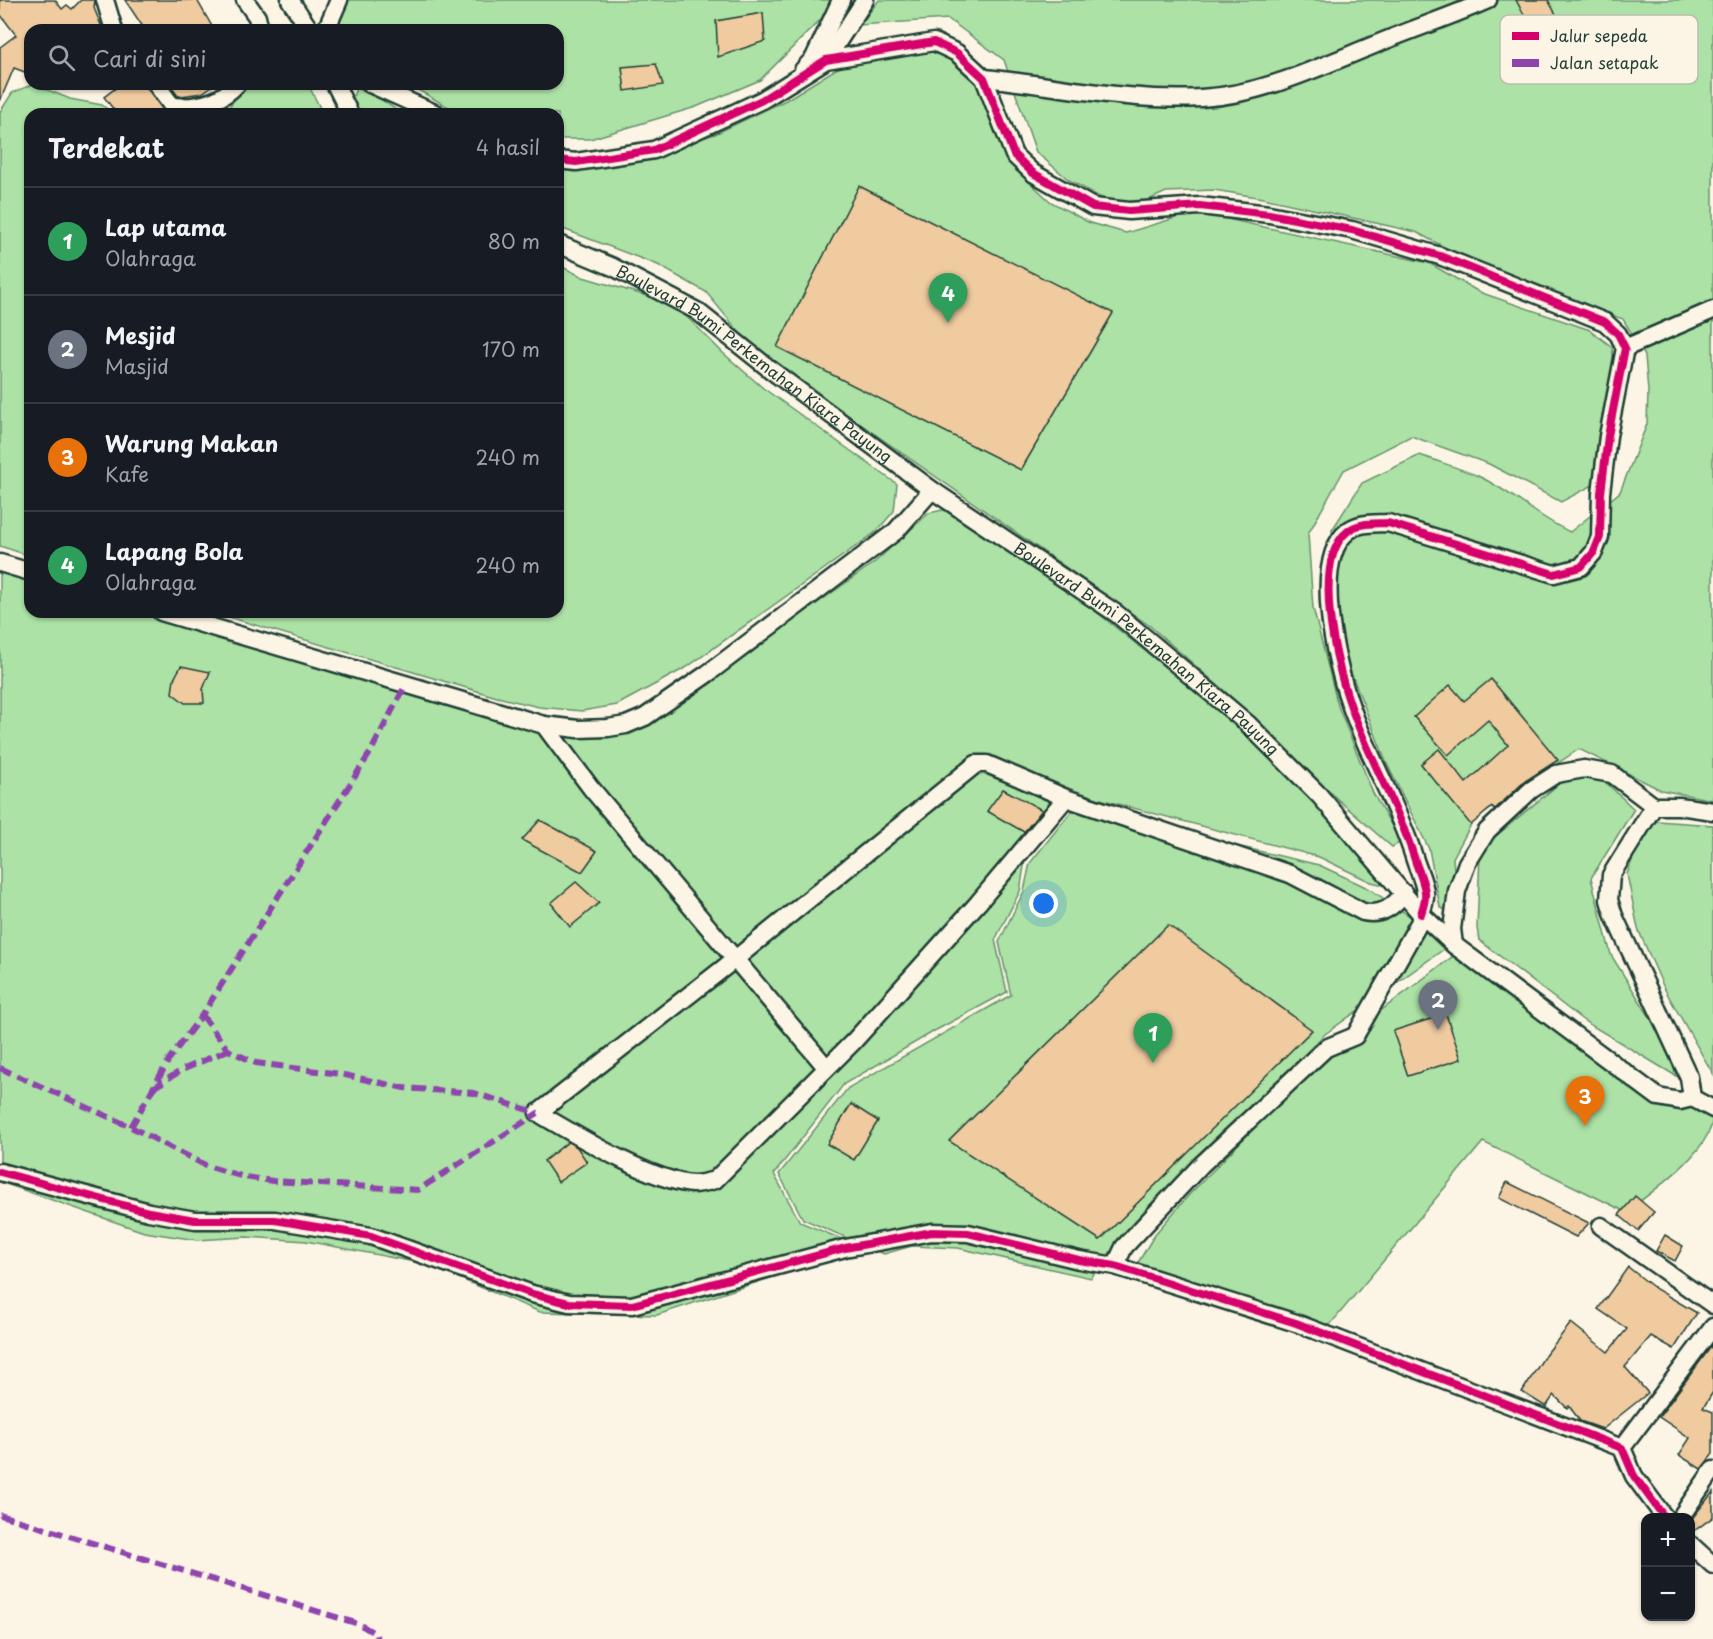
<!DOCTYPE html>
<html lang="id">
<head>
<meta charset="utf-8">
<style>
  :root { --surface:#171b24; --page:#20242c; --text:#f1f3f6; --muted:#9ea1a6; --line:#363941; --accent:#0b8043 }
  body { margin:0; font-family:"Playpen Sans",sans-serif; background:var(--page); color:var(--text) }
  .controls { position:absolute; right:18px; bottom:18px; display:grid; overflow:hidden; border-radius:12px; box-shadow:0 2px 4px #0004 }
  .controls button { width:54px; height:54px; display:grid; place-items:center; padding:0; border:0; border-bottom:2px solid var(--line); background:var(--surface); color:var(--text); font:30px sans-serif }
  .you { position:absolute; left:1044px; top:904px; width:21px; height:21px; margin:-15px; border:4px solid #fff; border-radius:50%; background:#1a73e8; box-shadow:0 0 0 9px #1a73e833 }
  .badge { display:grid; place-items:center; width:39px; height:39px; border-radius:50%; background:var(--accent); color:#fff; font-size:20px; font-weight:700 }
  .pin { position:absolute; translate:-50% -50px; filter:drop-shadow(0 2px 3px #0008) }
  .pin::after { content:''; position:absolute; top:32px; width:21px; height:18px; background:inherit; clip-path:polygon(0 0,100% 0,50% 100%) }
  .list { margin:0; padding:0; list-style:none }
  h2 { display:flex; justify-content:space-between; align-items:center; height:78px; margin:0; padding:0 24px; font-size:26px }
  h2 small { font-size:20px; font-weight:400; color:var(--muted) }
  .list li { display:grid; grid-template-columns:39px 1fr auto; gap:18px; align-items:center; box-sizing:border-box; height:108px; padding:0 24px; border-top:2px solid var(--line) }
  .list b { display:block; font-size:22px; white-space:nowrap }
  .list p { margin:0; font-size:20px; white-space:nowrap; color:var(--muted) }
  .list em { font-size:20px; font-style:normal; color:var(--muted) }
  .icon { flex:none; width:33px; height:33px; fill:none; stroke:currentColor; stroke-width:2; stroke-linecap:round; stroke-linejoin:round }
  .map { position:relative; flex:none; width:1713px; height:1639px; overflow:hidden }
  .search { position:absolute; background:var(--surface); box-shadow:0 2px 4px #0004; left:24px; top:24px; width:540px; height:66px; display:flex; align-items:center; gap:15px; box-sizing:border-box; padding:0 21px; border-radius:18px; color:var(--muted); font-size:22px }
  .panel { position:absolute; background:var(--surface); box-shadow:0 2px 4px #0004; left:24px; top:108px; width:540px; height:510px; border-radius:18px }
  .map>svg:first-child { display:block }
</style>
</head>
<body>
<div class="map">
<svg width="1713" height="1639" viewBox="0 0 1713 1639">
  <rect width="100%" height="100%" fill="#fcf5e5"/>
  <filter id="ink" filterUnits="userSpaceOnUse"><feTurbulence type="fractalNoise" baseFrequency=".0167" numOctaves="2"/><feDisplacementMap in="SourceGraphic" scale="12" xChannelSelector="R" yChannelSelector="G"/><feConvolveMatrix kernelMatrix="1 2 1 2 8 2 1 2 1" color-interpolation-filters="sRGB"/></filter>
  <g filter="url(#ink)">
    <g fill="#ace2a5" stroke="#66906c" stroke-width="1.5">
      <path d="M342,0H840L760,80L696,107L590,139H558V114H461L407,84H558V30H335L332,21Z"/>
      <path d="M879,0H1713V800L1661,790L1579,749L1473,821L1453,858L1458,918L1440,907L1429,849L1387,764L1348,665L1336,597L1332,530L1362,483L1420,455C1439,462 1459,468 1478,476C1511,491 1537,517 1570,532L1620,492L1647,424L1648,391L1645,356L1623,319L1491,272L1416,232L1263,198L1214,190L1166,192L1138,205L1112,204L1069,180L1036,152L1004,60L948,19L860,25Z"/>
      <path d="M935,46L980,76L1010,164L1051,202L1090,223L1126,233L1195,212L1429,263L1479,292L1590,330L1612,347L1619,396L1595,484L1561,502L1489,464L1411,436L1344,470L1308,534L1313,608L1338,706L1373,793L1401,842L1392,847L1335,797L1253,716L1150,626L754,350L706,292L658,265L558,227V169L650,154L715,134L786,100L844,64Z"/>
      <path d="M33,84L70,99L102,105L114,114H30V556L0,546V112L12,93Z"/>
      <path d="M245,84H308L323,114H213L230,106Z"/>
      <path d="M356,88L382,100L402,114H364L351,103Z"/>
      <path d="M558,265L583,277L674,304L723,353L763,388L897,484L894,511L876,532L687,667L617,705L582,711L539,707L497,697L212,612H558Z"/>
      <path d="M947,509L1088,605L1255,740L1392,878L1388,886L1371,882L1319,857L1077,793L1025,860L1020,891L995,940L1007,992L938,1029L844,1084L774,1174L800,1222L873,1252L816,1263L657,1315L540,1312L425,1264L306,1241L246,1237L197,1240L144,1232L0,1182V570L30,579V612H138L529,730L561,736L634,719L689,695L875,562L929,513Z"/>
      <path d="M1585,771L1600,777L1634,809L1591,878L1611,955L1666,1043L1676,1076L1584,1021L1479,940L1477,928L1480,854L1491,840L1560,783Z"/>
      <path d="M1074,808L1319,865L1368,888L1451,944L1325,1034L1129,1228L1091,1278L958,1248L912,1246L884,1254L803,1219L779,1174L848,1088L1011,995L999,942L1024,891L1030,863Z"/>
      <path d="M1657,821L1713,825V1074L1664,988L1638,929L1627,874L1641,836Z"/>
      <path d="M1464,948L1567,1035L1703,1113L1713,1115C1713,1150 1653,1191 1626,1212L1483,1142L1329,1326L1136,1266L1155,1234L1188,1196L1334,1046Z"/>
    </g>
    <g fill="#f0cba0" stroke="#1f3d34" stroke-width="1.5">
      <path d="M0,0H55L62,9L67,5L72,9L81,0H95L94,8L103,30H30V74L14,68L0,101V47L16,35L0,14Z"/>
      <path d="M125,0H197L214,30H145Z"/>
      <path d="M1516,0H1548L1563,27L1538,41Z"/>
      <path d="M763,13L765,41L718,57L716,21Z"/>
      <path d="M656,64L663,85L625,91L622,67Z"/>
      <path d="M121,84H146L166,114H117L104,97Z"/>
      <path d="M169,84H215L202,93L181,96H178Z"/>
      <path d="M859,186L1113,313L1021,470L777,347Z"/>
      <path d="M181,666L210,672L203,689L204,703H185L172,693L174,679Z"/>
      <path d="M1491,679L1558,760L1525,781L1494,810L1492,807L1471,825L1421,764L1439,749L1466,783L1508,745L1488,720L1448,755L1414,717L1450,685L1464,701Z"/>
      <path d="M1003,789L1042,810L1024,832L987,811Z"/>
      <path d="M540,820L597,851L582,872L522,840Z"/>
      <path d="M576,882L599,903L570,927L551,903Z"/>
      <path d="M1168,925L1312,1030L1100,1240L949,1141Z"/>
      <path d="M1446,1014L1461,1059L1408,1076L1393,1031Z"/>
      <path d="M851,1104L878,1121L854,1160L827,1144Z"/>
      <path d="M568,1142L577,1147L587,1162L558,1182L544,1161Z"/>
      <path d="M1507,1182L1589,1223L1576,1237L1499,1198Z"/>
      <path d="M1635,1196L1654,1212L1638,1231L1619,1215Z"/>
      <path d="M1665,1235L1683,1246L1675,1261L1656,1251Z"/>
      <path d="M1628,1267L1656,1289L1697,1313L1674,1349L1651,1336L1625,1367L1648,1393L1603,1429L1580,1421L1569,1406L1567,1408L1554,1395L1546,1407L1522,1392L1544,1357L1571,1323L1608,1352L1627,1329L1598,1309Z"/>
      <path d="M1713,1344V1392L1703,1408L1713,1412V1454L1701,1469L1679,1455L1690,1438L1659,1417Z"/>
      <path d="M1713,1492V1517L1690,1534V1521Z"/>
    </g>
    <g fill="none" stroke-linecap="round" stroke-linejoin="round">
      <defs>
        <g id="street">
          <path d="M105,0L114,30"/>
          <path d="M245,0L257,17L260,30"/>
          <path d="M290,0L310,30"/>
          <path d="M326,30L339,0"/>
          <path d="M826,60L865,0"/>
          <path d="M803,70L814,58L841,0"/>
          <path d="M984,78C1056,85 1128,102 1201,98C1261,95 1319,67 1374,45C1412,29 1450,17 1488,0"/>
          <path d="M156,84L172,106C196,108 220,103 237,84"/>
          <path d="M335,84L350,114"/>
          <path d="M370,84L437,114"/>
          <path d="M558,160L576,162L654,150L762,100L826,60L934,42L957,53L984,78L1014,155L1033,173L1093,207L1129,211L1200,206L1269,214L1352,230L1440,256L1605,322L1618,334L1625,348L1608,436L1601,493L1600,537L1594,552L1581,567L1554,574L1388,523C1374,524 1359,522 1348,531C1311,560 1336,663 1349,701C1367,755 1397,803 1414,857C1417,868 1424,881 1425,892C1426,900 1423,907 1421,914"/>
          <path id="s1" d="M558,244L613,267L697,311L771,370L932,490L1117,614L1248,724L1319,795L1421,914L1454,945L1658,1097L1680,1101L1692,1098"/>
          <path d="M1625,348L1713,310"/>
          <path d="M0,563L30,572"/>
          <path d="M161,612L544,725L578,729L608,728L626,725L645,717L707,674L896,531L932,490"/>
          <path d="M544,725L591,788L826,1067"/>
          <path d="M1066,798L978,903L854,1041L715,1180C708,1182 700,1184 692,1184C649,1180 576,1135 538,1113L734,960L976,764H987L1066,798L1290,874L1363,912C1382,916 1393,907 1404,893"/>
          <path d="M1654,806L1611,875L1609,900L1614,916L1689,1077L1692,1098"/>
          <path d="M1454,945L1452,929L1457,891L1467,863L1487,831L1531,790L1556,774L1584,769L1612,774L1654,806H1679L1713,811"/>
          <path d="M1692,1098L1713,1109"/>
          <path d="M0,1172L149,1212L195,1220H275L371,1236L532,1294L569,1303L632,1305L845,1248L932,1232L968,1233L1079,1260L1115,1266L1296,1323L1622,1448L1634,1476L1665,1518"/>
          <path d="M1601,1226L1713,1305"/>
          <path d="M1115,1266L1124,1247L1201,1165L1326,1048L1355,1036L1423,916"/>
          <path d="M1622,1448L1713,1327"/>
          <path d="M1680,1518L1713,1470"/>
          <path d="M1690,1544L1713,1565"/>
        </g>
      </defs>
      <use href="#street" stroke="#1f3d34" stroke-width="21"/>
      <use href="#street" stroke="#fcf5e5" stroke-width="16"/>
      <g stroke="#8e44ad" stroke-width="6" stroke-dasharray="12 6" stroke-linecap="butt">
        <path d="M202,1015L228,1050L256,1063L340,1074L404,1088L474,1093L538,1113"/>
        <path d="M0,1068L131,1127L207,1166L244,1177L273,1181L418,1190L538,1113"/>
        <path d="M153,1088L182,1070L228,1050"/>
        <path d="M131,1127L170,1058L202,1015L370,753L405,686"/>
        <path d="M0,1515L359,1624L376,1634L377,1639"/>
      </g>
      <defs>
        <g id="cycleway">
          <path d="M558,160L576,162L654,150L762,100L826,60L934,42L957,53L984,78L1014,155L1033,173L1093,207L1129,211L1200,206L1269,214L1352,230L1440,256L1605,322L1618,334L1625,348L1608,436L1601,493L1600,537L1594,552L1581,567L1554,574L1388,523C1374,524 1359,522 1348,531C1311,560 1336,663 1349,701C1367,755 1397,803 1414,857C1417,868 1424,881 1425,892C1426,900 1423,907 1421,914"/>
          <path d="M0,1172L149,1212L195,1220H275L371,1236L532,1294L569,1303L632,1305L845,1248L932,1232L968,1233L1079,1260L1115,1266L1296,1323L1622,1448L1634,1476L1665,1518"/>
        </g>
      </defs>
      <use href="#cycleway" stroke="#fcf5e5" stroke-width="11"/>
      <use href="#cycleway" stroke="#d6006c" stroke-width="8"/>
    </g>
  </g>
  <g text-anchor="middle" stroke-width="4.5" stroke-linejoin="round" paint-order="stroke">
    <g font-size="16" fill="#1f3d34" stroke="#fcf5e5">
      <text dy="6" stroke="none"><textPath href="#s1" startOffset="231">Boulevard Bumi Perkemahan Kiara Payung</textPath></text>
      <text dy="6" stroke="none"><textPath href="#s1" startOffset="717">Boulevard Bumi Perkemahan Kiara Payung</textPath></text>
    </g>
  </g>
  <rect x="1500" y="15" width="198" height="69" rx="9" fill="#fcf5e5" stroke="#babeb0" stroke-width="1.5"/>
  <rect x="1512" y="32" width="27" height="8" fill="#d6006c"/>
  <rect x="1512" y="59" width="27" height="8" fill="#8e44ad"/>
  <g font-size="16" fill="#1f3d34">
    <text x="1550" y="42">Jalur sepeda</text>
    <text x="1550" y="69">Jalan setapak</text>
  </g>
</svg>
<div class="controls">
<button>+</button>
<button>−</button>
</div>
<div class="you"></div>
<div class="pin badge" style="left:1153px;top:1063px;background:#2e9e5b">1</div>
<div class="pin badge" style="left:1438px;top:1030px;background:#6b7280">2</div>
<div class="pin badge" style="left:1585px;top:1126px;background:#e8710a">3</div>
<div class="pin badge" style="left:948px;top:323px;background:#2e9e5b">4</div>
<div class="search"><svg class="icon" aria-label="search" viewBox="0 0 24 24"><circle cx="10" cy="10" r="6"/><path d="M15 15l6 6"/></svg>Cari di sini</div>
<section class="panel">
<h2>Terdekat<small>4 hasil</small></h2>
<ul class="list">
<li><span class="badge" style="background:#2e9e5b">1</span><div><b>Lap utama</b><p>Olahraga</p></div><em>80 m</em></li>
<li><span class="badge" style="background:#6b7280">2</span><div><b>Mesjid</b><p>Masjid</p></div><em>170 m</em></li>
<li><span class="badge" style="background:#e8710a">3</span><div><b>Warung Makan</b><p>Kafe</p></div><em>240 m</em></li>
<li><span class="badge" style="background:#2e9e5b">4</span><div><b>Lapang Bola</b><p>Olahraga</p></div><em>240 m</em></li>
</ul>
</section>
</div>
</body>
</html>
